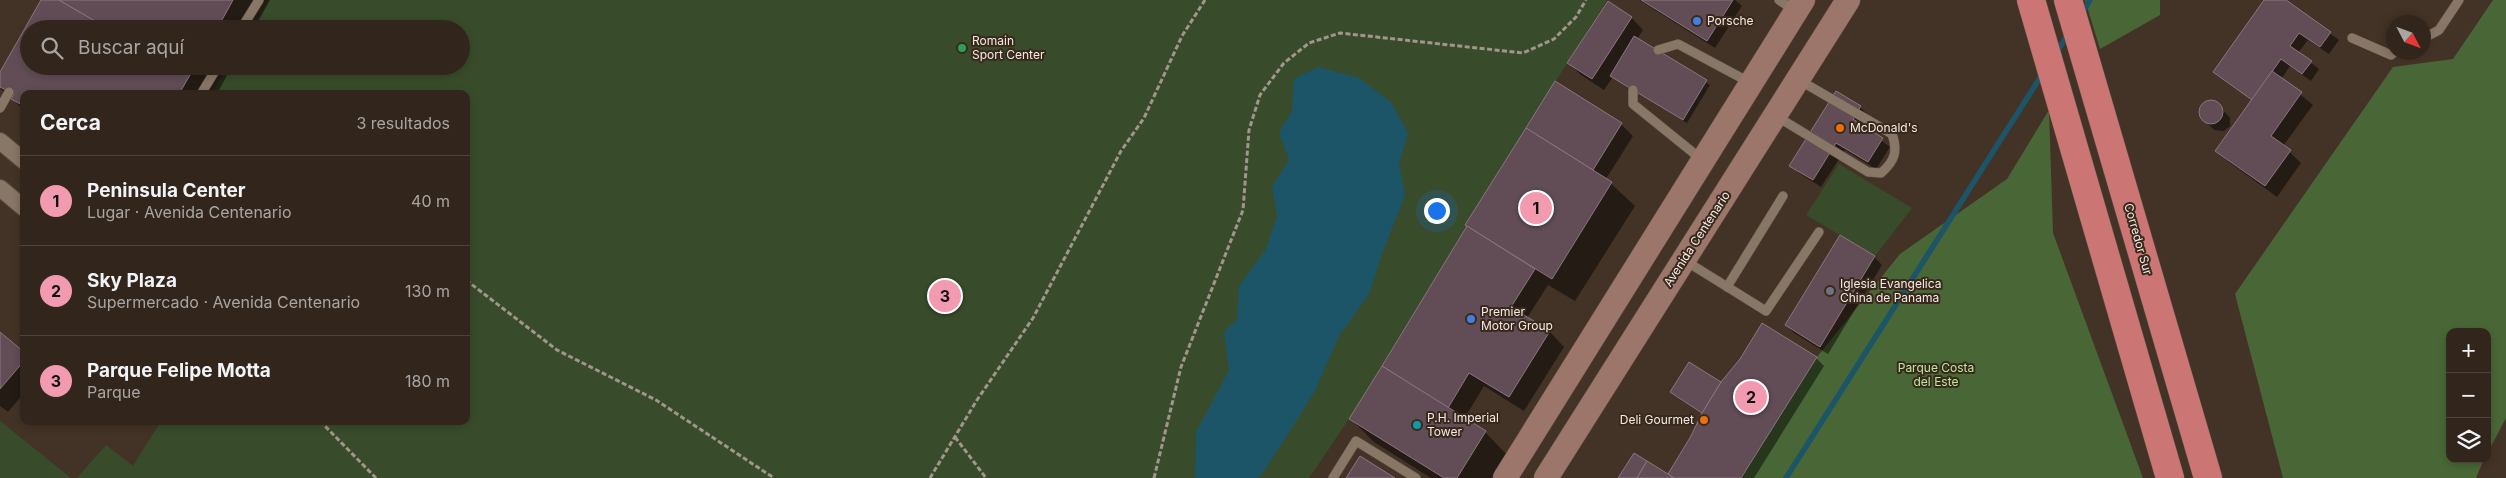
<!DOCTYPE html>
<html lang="es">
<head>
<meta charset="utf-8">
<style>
  :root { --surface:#32261c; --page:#3a2e25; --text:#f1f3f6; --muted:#a8a5a3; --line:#4d433b; --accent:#f29ab0 }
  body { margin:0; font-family:Inter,sans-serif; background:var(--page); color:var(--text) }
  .controls { position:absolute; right:15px; bottom:15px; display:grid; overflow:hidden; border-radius:10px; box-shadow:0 2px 8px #0003 }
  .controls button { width:45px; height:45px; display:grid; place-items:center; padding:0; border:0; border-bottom:1px solid var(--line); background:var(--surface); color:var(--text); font:25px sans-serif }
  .compass { position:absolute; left:2386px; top:15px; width:45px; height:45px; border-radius:50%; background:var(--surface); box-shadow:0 2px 8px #0003; rotate:131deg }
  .you { position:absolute; left:1436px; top:210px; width:18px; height:18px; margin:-12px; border:4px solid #fff; border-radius:50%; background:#1a73e8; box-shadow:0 0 0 8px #1a73e833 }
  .badge { display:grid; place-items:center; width:32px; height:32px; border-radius:50%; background:var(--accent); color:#111; font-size:16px; font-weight:700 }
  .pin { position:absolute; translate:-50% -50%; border:2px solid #fff; box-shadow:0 1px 5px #0006 }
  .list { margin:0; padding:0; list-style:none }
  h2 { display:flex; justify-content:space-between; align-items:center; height:65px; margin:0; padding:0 20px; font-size:21px }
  h2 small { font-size:16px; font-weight:400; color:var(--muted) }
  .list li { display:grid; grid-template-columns:32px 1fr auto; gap:15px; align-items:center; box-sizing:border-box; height:90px; padding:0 20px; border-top:1px solid var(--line) }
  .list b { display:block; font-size:19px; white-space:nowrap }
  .list p { margin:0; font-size:16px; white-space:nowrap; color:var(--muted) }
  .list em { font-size:16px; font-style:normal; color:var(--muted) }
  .icon { flex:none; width:28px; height:28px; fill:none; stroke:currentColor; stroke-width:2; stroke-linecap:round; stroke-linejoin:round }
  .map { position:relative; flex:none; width:2506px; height:478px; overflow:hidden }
  .search { position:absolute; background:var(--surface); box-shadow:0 2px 8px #0003; left:20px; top:20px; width:450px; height:55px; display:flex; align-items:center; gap:12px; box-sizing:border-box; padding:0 18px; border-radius:28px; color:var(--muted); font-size:19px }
  .panel { position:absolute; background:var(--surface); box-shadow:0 2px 8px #0003; left:20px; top:90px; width:450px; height:335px; border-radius:10px }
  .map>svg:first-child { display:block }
</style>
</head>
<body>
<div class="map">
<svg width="2506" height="478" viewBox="0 0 2506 478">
  <rect width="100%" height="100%" fill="#433326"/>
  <g fill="#384c2b">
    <path d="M269,0H1607L1465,225L1467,226L1349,419L1309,478H77L106,445L133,466L161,421H466V94H211L228,66H461V29H251Z"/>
    <path d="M1839,164L1912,208L1875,256L1806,215Z"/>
    <path d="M0,421L71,478H0Z"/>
  </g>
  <g fill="#496736">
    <path d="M2085,0H2160V15L2100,49Z"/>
    <path d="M2493,0H2506V418L2487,454V332H2450V459H2484L2476,478H2283L2235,294L2393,67L2453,59Z"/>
    <path d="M2049,110L2053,233L2143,478H1741L1817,357L1900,254L2007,179Z"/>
  </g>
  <path fill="#1b5567" d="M1318,67L1359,78L1391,102L1408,133L1399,164L1405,195L1382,254L1369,294L1339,336L1314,393L1266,468L1258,478H1195L1196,432L1229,370L1224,331L1237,320L1239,286L1266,249L1277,216L1272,186L1289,160L1279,132L1292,111L1294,79Z"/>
  <g fill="#0007">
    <path d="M43,0H270L254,29H29V66H232L217,94H24V110L0,88V75Z"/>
    <path d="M1639,0H1735L1742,6L1715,48Z"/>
    <path d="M2265,0H2284L2339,40L2329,54L2308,40L2298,53L2319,69L2311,81L2290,66L2281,79L2313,105L2283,146L2301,163L2277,197L2229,162L2217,151L2253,101L2215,72Z"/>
    <path d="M1608,3L1632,18L1643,30L1637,39L1710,85L1687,123L1613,77L1604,90L1581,75L1569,63Z"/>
    <path d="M1555,83L1621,124L1633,136L1606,179L1635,206L1575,301L1548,285L1527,318L1550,332L1564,347L1524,411L1484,386L1464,419L1485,432L1508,456L1494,478H1431L1374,442L1351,419L1468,227L1466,225Z"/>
    <path d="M2207,102L2217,103L2230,118V126L2224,131L2214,130L2200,116L2201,106Z"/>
    <path d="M1860,107L1868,115L1862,126L1890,147L1876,169L1845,150L1821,187L1799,173L1791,166Z"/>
    <path d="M1840,237L1874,257L1882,265L1828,354L1794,333L1786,325Z"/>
    <path d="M0,334L24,353V393L8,412L0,406Z"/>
    <path d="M1816,358L1824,366L1754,478H1673L1704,414L1671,392L1721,384Z"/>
  </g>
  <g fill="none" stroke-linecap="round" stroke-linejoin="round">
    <g stroke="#1b5567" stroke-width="5.5">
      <path d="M2081,15L2090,0"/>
      <path d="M2056,53L2069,33"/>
      <path d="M1786,478L2043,73"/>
    </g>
  </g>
  <g fill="#624d57" stroke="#8b757f">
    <path d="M41,0H59L109,29H29V66H174L190,75L179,94H24V106L11,99L14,94L0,87V72Z"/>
    <path d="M59,0H233L217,29H109Z"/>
    <path d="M1641,0H1733L1707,41Z"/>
    <path d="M2264,0H2286L2331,32L2320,47L2299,33L2290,46L2312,61L2302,74L2281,59L2252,100L2213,72Z"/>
    <path d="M1608,1L1632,17L1592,79L1567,63Z"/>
    <path d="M1634,36L1707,80L1683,120L1610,76Z"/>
    <path d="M174,66H195L190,75Z"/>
    <path d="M2272,71L2302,92L2271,136L2291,150L2265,186L2215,151Z"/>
    <path d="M1555,81L1622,123L1593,170L1526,128Z"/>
    <path d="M1836,91L1861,106L1853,119L1883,138L1868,162L1836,143L1813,180L1789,166Z"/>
    <circle cx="2211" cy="112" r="12"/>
    <path d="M1526,128L1612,182L1552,279L1465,225Z"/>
    <path d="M1467,226L1535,269L1511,307L1550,331L1509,397L1469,373L1448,408L1382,366Z"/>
    <path d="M1840,235L1875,256L1820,347L1785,325Z"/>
    <path d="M1762,323L1817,357L1741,478H1674L1668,474L1691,436L1702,413L1721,382L1740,359Z"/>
    <path d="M0,332L24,352V361L0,389Z"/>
    <path d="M1689,362L1721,382L1702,413L1670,392Z"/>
    <path d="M1382,366L1486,431L1457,478H1444L1349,419Z"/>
    <path d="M1634,453L1647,461L1637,478H1618Z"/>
    <path d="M1360,456L1395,478H1346Z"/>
    <path d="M1647,461L1668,474L1674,478H1637Z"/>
  </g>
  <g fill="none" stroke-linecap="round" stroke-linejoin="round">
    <defs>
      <g id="lane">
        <path d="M1779,0L1795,11"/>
        <path d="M241,29L259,0"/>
        <path d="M2352,38L2391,55L2395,52"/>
        <path d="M2424,38L2439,30L2459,0"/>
        <path d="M1658,50L1678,44L1749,82"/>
        <path d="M1633,90V104L1701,159"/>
        <path d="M201,94L218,66"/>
        <path d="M0,108L9,92"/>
        <path d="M1776,116L1868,172L1881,173C1895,161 1898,151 1892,134L1799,80"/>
        <path d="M1684,260L1766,311L1819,232"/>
        <path d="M1727,287L1783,196"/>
        <path d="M1333,478L1356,441L1416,478"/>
      </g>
      <g id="street">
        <path d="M0,141L24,161"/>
        <path d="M0,188L24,208"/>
      </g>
      <g id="secondary">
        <path d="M1505,478L1803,0"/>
        <path d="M1546,478L1848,0"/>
      </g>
      <g id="highway">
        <path d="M2031,0L2170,478"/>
        <path d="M2068,0L2208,478"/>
      </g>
    </defs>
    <use href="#lane" stroke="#5e5145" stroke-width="10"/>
    <use href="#street" stroke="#5e5145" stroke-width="18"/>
    <use href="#secondary" stroke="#5e5145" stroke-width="25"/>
    <use href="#highway" stroke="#5e5145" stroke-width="29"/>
    <g stroke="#a2958b" stroke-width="3" stroke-dasharray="5 2.5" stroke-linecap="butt">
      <path d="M466,280L557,350L656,400L774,478"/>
      <path d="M320,421L376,478"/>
      <path d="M955,437L986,478"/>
      <path d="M930,478L977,400L1033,318L1121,151L1144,118L1182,36L1205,0"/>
      <path d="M1154,478L1181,367L1243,210L1249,130L1260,95L1284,63L1309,43L1340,33L1523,53L1554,39L1576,17L1586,0"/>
    </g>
    <use href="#lane" stroke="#887667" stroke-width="9"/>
    <use href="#street" stroke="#887667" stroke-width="16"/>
    <use href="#secondary" stroke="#9c766b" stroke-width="24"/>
    <use href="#highway" stroke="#cb7574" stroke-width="28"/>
  </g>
  <g fill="#3f7fe0" stroke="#38291c" stroke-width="2">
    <circle cx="1697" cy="21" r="5"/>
    <circle cx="1471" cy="319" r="5"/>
  </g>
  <circle fill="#2e9e5b" stroke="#38291c" stroke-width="2" cx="962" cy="48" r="5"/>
  <g fill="#e8710a" stroke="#38291c" stroke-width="2">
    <circle cx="1840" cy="128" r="5"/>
    <circle cx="1704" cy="420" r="5"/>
  </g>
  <circle fill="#6b7280" stroke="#38291c" stroke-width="2" cx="1830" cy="291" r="5"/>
  <circle fill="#0f9aa8" stroke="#38291c" stroke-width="2" cx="1417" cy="425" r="5"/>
  <g text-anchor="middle" stroke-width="4" stroke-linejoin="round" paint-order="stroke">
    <g font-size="12" fill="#f4eae2" stroke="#38291c" text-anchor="start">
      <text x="1707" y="25">Porsche</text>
      <text x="972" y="45">Romain<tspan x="972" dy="14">Sport Center</tspan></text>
      <text x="1850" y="132">McDonald's</text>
      <text x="1840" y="288">Iglesia Evangelica<tspan x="1840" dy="14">China de Panama</tspan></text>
      <text x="1481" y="316">Premier<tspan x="1481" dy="14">Motor Group</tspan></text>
      <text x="1427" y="422">P.H. Imperial<tspan x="1427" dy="14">Tower</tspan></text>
      <text x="1694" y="424" text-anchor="end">Deli Gourmet</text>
    </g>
    <g font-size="12" fill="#f4eae2" stroke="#38291c">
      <text transform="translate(1697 239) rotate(-57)" y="4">Avenida Centenario</text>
      <text transform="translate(2138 239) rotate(74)" y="4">Corredor Sur</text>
    </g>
    <g font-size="12" fill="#bae99d" stroke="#38291c">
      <text x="1936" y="372">Parque Costa<tspan x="1936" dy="14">del Este</tspan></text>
    </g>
  </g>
</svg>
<div class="controls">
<button>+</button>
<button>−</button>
<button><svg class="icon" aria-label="layers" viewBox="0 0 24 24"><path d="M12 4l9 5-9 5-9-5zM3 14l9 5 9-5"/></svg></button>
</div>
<svg class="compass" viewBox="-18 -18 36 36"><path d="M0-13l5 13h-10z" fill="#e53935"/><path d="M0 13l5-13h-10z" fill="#a8a5a3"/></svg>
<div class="you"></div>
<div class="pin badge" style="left:1536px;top:208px">1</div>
<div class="pin badge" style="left:1751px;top:397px">2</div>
<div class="pin badge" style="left:945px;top:296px">3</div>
<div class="search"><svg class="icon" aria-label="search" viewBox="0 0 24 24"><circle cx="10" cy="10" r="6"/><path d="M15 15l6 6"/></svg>Buscar aquí</div>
<section class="panel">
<h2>Cerca<small>3 resultados</small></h2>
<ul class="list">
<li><span class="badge">1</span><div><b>Peninsula Center</b><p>Lugar · Avenida Centenario</p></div><em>40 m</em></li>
<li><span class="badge">2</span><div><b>Sky Plaza</b><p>Supermercado · Avenida Centenario</p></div><em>130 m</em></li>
<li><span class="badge">3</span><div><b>Parque Felipe Motta</b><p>Parque</p></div><em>180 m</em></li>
</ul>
</section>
</div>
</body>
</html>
